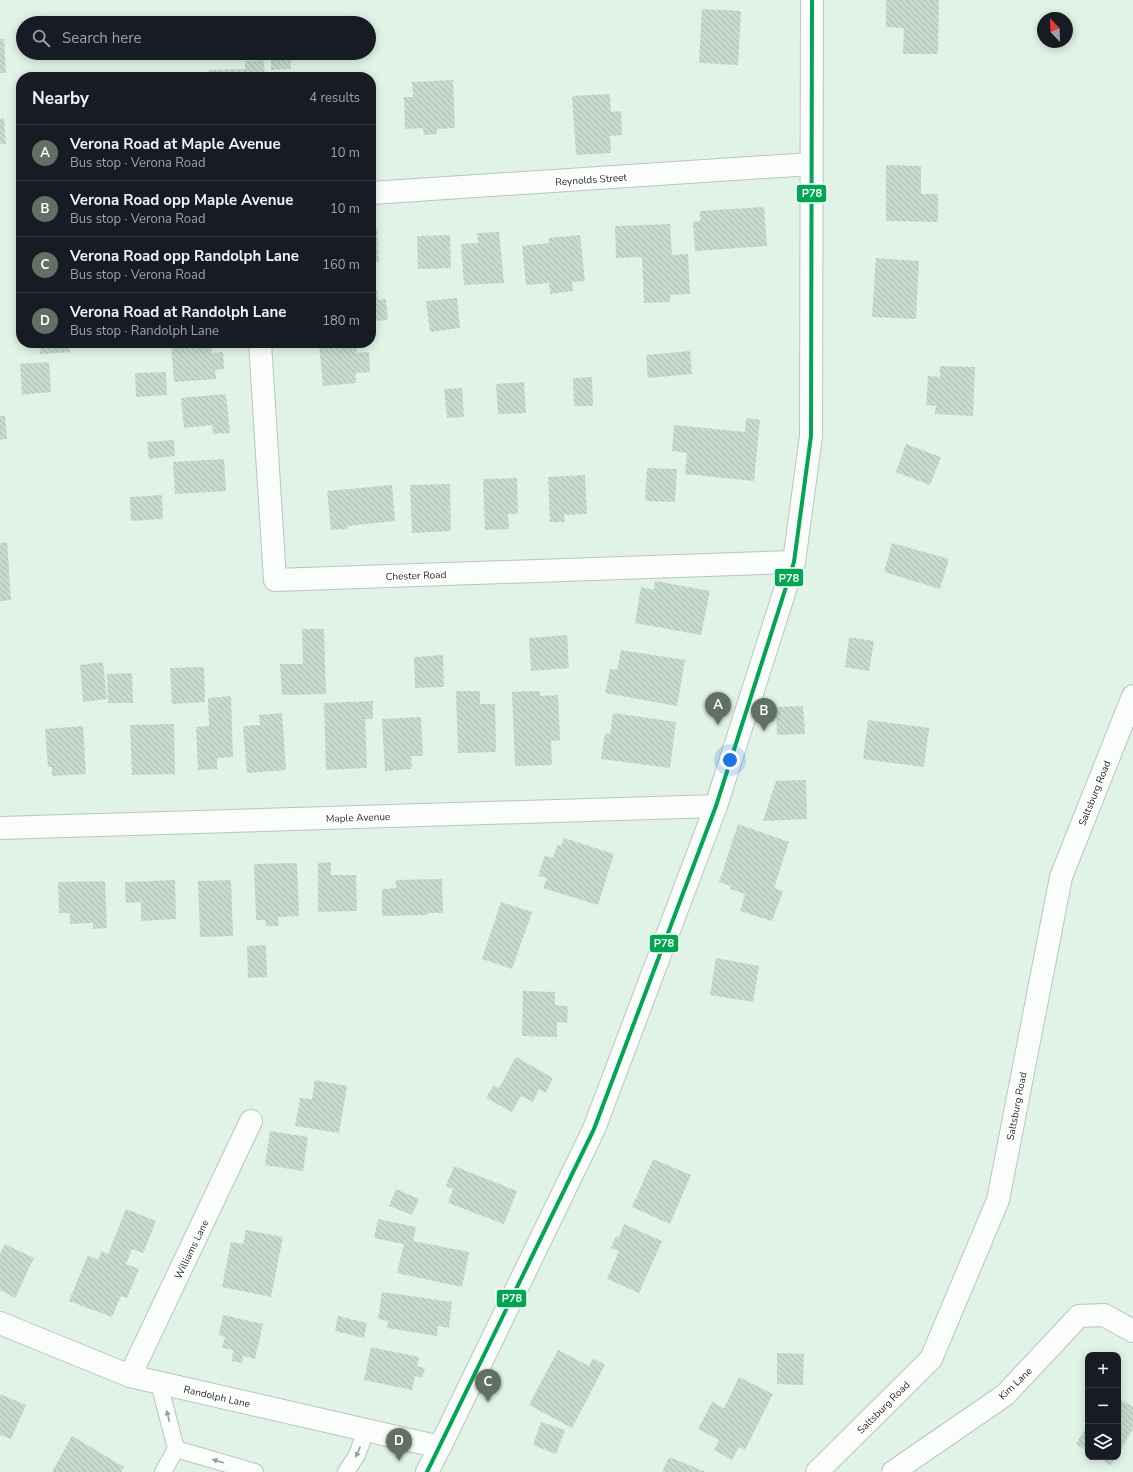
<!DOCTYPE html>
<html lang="en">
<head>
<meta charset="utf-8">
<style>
  :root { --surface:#171b24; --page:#242831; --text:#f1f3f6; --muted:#9ea1a6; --line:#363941; --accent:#626f65 }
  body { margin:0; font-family:"Nunito Sans",sans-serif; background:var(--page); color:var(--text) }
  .controls { position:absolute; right:12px; bottom:12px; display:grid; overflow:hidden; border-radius:8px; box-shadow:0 2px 10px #0003 }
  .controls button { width:36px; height:36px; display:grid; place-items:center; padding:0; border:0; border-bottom:1px solid var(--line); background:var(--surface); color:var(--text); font:20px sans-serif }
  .compass { position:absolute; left:1037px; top:12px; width:36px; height:36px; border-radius:50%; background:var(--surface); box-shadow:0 2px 10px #0003; rotate:337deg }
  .you { position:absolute; left:730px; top:760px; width:14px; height:14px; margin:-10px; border:3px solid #fff; border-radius:50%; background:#1a73e8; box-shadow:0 0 0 6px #1a73e833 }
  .badge { display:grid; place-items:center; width:26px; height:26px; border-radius:50%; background:var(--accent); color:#fff; font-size:13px; font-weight:700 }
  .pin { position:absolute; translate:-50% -33px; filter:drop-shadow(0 1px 2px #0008) }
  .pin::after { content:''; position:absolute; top:21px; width:14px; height:12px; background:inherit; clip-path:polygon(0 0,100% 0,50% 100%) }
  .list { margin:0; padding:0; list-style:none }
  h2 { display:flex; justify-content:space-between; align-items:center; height:52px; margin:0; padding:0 16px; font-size:17px }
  h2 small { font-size:13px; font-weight:400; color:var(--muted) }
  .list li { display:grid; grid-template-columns:26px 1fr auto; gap:12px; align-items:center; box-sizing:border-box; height:56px; padding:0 16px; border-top:1px solid var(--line) }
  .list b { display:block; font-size:15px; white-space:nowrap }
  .list p { margin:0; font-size:13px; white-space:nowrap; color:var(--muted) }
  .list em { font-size:13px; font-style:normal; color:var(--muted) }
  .icon { flex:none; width:22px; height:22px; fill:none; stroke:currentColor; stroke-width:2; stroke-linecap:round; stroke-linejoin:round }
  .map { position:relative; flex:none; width:1133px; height:1472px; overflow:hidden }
  .search { position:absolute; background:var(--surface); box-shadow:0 2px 10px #0003; left:16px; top:16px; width:360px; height:44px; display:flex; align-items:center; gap:10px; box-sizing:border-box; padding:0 14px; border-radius:22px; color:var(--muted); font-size:15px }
  .panel { position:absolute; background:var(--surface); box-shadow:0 2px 10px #0003; left:16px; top:72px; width:360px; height:276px; border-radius:16px }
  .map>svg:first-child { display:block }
</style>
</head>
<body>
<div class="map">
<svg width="1133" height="1472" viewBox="0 0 1133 1472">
  <defs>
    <pattern id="building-back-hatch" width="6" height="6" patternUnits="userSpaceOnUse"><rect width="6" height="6" fill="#c6dbcd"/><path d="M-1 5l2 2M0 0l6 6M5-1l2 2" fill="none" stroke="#aabcb0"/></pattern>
  </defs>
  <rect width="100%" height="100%" fill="#e1f2e6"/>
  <g fill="url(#building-back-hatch)">
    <path d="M886,0H939L938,54H903L904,28L886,27Z"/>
    <path d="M702,9L741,11L738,65L699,63Z"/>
    <path d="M0,39H4L6,73H0Z"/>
    <path d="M271,53H291V69L271,70Z"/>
    <path d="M264,60L265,77H209V70L245,69V61Z"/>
    <path d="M453,80L455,128L437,129V134L424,135L423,128L405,129L404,97H413L412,82Z"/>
    <path d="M610,94L611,112L621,111L622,135L610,136L611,153L576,155L572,96Z"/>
    <path d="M4,118L6,144H0V119Z"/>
    <path d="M886,165L921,166V194H938V222L886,221Z"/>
    <path d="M764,207L767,246L695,251L693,222L700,221V211Z"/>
    <path d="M670,224L672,255L688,254L690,294L670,295V302L644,303L642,257L616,258L615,226Z"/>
    <path d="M377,227L379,262L371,263V228Z"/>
    <path d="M499,232L504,283L464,285L461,244L478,243L477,233Z"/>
    <path d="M450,235L451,268L418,269L417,236Z"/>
    <path d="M580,235L585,281L572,282L573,291L550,294L549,283L526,285L522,246L549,243L548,238Z"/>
    <path d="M876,258L919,261L916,319L872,317Z"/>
    <path d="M377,290L378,300L386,299L388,320L371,321V291Z"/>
    <path d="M457,298L460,328L430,332L426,301Z"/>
    <path d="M39,343H69L70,352L40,354Z"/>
    <path d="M184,343H211L212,353L223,352L224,369L215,370L216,379L174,382L171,344Z"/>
    <path d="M319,343H356L357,353L369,352L370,372L356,373V383L323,386Z"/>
    <path d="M690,351L692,374L648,378L646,355Z"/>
    <path d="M49,362L51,392L22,395L20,364Z"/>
    <path d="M940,366L975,367L973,416L935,414L936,406L926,405L928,376L940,377Z"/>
    <path d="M166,372L167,395L136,397L135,373Z"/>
    <path d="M592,377L593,406H574L573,378Z"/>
    <path d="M524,382L526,413L498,414L496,384Z"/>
    <path d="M462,388L464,417L447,418L444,389Z"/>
    <path d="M226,394L230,433L213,434L212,425L184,428L181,398Z"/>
    <path d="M0,416H5L7,439L0,440Z"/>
    <path d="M746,418L760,420L754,481L685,474L687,453L672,451L674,425L745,432Z"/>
    <path d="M174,440L175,456L149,459L147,442Z"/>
    <path d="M906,444L941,457L930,485L896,472Z"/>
    <path d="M224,459L226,491L175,494L173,462Z"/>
    <path d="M647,468L677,469L675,502L645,501Z"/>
    <path d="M585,475L587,514L564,515L565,522H550L548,477Z"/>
    <path d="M517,478L518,514H508L509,529L485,530L483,479Z"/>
    <path d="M450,484L451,531L412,533L410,485Z"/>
    <path d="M392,485L395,521L347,526L348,529L331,530L327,491Z"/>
    <path d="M162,495L163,519L131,521L130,497Z"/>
    <path d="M7,542L11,600L0,601V543Z"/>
    <path d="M892,543L949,559L940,589L884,572Z"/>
    <path d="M655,581L710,591L701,635L635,623L641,587L654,590Z"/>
    <path d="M302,629H324L326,694L282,695L280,664H303Z"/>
    <path d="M567,635L569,668L531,671L529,638Z"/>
    <path d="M849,637L874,641L869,671L845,667Z"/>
    <path d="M621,650L685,660L677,706L605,693L610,669L617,670Z"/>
    <path d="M443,655L444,687L415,688L414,657Z"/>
    <path d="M103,662L107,699L83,702L80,665Z"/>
    <path d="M204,667L205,702L172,704L170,668Z"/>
    <path d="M132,673L133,703H108L107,674Z"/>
    <path d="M456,691H480V704H495L496,752L458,753Z"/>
    <path d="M540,691V696L558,695L560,740L551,741L552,765L515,766L512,692Z"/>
    <path d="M231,696L233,757L217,758V769L198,770L196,727L209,726L208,698Z"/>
    <path d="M373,701V719H365L367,768L326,770L324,703Z"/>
    <path d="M803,706L805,734L777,735L776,707Z"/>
    <path d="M282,713L286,770L247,773L243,726L260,725L259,715Z"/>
    <path d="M613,713L676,722L670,768L601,759L605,733L610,734Z"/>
    <path d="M421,717L423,756H411L412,769L385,771L382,719Z"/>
    <path d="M868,720L929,728L924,767L863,759Z"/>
    <path d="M174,724L175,774L132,775L130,725Z"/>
    <path d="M83,726L86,774L52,776V767H48L45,729Z"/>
    <path d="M806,780L807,819L763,821L776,781Z"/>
    <path d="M738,824L789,842L774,888L783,891L772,921L740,911L745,894L730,889L731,886L719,882Z"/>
    <path d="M564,838L614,854L598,905L543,888L547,878L538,876L545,855L553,858L557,845L561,846Z"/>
    <path d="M331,862V875H356L357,911L318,912V863Z"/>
    <path d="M297,863L299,916L278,917L279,926H266L265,920H256L254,864Z"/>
    <path d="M442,879L443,913H427V915L382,916V889L396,888V880Z"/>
    <path d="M175,880L176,919L141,921V902L126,903L125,882Z"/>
    <path d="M231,880L233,936L200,937L198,881Z"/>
    <path d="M105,881L107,928L93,929V923L70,924V913H59L58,882Z"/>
    <path d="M501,902L532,912L512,969L482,959Z"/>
    <path d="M266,945L267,977L248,978L247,946Z"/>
    <path d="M716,958L759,966L753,1002L710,995Z"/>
    <path d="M523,991L555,992V1005L568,1006L567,1023L557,1022V1037L522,1036Z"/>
    <path d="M516,1057L553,1078L546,1093L539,1089L533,1102L521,1096L512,1112L486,1098L494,1085L499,1088Z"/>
    <path d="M315,1080L347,1086L339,1133L295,1126L300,1098L312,1099Z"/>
    <path d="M270,1131L308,1137L303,1171L265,1165Z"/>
    <path d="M653,1159L691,1175L670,1224L632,1207Z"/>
    <path d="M454,1166L517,1191L504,1224L448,1203L453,1189L446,1186Z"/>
    <path d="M396,1189L419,1199L412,1215L389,1206Z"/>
    <path d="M126,1209L156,1221L143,1253L132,1249L126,1264L139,1269L127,1298L121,1296L112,1317L69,1301L88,1255L98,1260L102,1251L108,1254Z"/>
    <path d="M378,1219L416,1227L413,1241L469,1252L462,1287L397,1273L404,1244L374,1238Z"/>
    <path d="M624,1224L662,1241L639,1293L607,1279L619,1251L611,1248L616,1236L619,1237Z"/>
    <path d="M246,1230L283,1237L271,1297L222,1287L231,1242L243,1244Z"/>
    <path d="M5,1244L34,1258L15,1298L0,1290V1254Z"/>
    <path d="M382,1292L452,1302L449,1328L438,1326L437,1336L387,1328L388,1321L378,1319Z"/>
    <path d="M223,1315L263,1324L255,1359L243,1356L242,1363L232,1361L233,1350L222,1348L225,1337L219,1335Z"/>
    <path d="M338,1316L367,1323L364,1338L335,1331Z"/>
    <path d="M371,1347L419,1357L417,1366L425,1368L422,1378L415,1376L412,1390L364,1380Z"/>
    <path d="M558,1350L589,1366L593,1358L605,1365L572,1428L529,1405Z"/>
    <path d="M777,1353L804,1354L803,1385L777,1384Z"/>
    <path d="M739,1377L773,1394L745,1450L739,1447L732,1460L714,1450L719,1440L698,1429L712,1402L724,1408Z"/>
    <path d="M0,1394L26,1405L11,1439L0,1435Z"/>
    <path d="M1118,1398L1133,1407V1429L1118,1454Z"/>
    <path d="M541,1422L565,1430L556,1454L533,1445Z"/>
    <path d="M1088,1425V1451L1076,1444Z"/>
    <path d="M72,1436L124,1467L121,1472H52Z"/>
    <path d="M669,1457L706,1472H662Z"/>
    <path d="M1097,1457H1116L1111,1465Z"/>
  </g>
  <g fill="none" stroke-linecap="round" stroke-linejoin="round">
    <defs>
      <g id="lane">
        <path d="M159,1383L176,1449L163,1472"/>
        <path d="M176,1449L255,1472"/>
        <path d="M346,1472L357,1455L366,1430"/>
      </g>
      <g id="street">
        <path d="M371,193L811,164"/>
        <path d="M260,343L275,580L794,562"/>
        <path d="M0,828L716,806"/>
        <path d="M0,1323L130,1376L440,1447"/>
        <path d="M130,1376L251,1121"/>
        <path d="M893,1472L1005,1395L1079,1316L1104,1315L1133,1331"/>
      </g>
      <g id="secondary">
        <path d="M427,1472L440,1447L594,1129L716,806L794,562L811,436L812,0"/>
        <path d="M817,1472L931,1359L998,1200L1061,877L1133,696"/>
      </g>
    </defs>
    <use href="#lane" stroke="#b9c6bd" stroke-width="18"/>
    <use href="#street" stroke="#b9c6bd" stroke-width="24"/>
    <use href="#secondary" stroke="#b9c6bd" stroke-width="24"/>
    <use href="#lane" stroke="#fafdfb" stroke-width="16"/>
    <use href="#street" stroke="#fafdfb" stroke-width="22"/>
    <use href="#secondary" stroke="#fafdfb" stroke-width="22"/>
    <defs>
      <path id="bus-1" d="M427,1472L594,1129L716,806L794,562L811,436L812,0"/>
    </defs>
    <use href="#bus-1" stroke="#fff" stroke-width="7"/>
    <use href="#bus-1" stroke="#00a651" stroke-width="4"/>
  </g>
  <defs><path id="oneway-solid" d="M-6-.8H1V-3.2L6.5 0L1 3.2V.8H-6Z"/></defs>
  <g fill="#979d98">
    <use href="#oneway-solid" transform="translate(168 1416) rotate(-104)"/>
    <use href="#oneway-solid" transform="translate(358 1452) rotate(113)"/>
    <use href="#oneway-solid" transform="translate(218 1461) rotate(-164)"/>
  </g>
  <g text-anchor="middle" stroke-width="3.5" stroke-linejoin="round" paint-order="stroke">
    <g font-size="10" fill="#1d2820" stroke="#fff">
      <text transform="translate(591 179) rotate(-4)" y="4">Reynolds Street</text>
      <text transform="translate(416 575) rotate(-2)" y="4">Chester Road</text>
      <text transform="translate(1094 793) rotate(-68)" y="4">Saltsburg Road</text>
      <text transform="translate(358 817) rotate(-2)" y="4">Maple Avenue</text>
      <text transform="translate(1016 1106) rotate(-79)" y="4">Saltsburg Road</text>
      <text transform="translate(191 1249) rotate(-64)" y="4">Williams Lane</text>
      <text transform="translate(1015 1383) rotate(-44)" y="4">Kim Lane</text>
      <text transform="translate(217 1396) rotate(13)" y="4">Randolph Lane</text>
      <text transform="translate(883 1407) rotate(-45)" y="4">Saltsburg Road</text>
    </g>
  </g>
  <g stroke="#fff" stroke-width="1.5">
    <rect x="796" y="184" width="31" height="19" rx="4" fill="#00a651"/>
    <rect x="774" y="568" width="30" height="19" rx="4" fill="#00a651"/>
    <rect x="649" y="934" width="30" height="19" rx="4" fill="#00a651"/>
    <rect x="496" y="1289" width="31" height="19" rx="4" fill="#00a651"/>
  </g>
  <g font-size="11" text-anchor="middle" font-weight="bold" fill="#fff">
    <text x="812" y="197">P78</text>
    <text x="789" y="582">P78</text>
    <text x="664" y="947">P78</text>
    <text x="512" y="1302">P78</text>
  </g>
</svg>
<div class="controls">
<button>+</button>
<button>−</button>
<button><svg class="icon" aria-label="layers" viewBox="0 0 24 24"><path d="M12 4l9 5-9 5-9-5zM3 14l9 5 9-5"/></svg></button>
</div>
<svg class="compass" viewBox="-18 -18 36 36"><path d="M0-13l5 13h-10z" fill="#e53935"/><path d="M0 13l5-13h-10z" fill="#9ea1a6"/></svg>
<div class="you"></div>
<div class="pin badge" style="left:718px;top:725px">A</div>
<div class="pin badge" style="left:764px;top:731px">B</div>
<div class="pin badge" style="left:488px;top:1402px">C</div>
<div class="pin badge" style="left:399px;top:1461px">D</div>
<div class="search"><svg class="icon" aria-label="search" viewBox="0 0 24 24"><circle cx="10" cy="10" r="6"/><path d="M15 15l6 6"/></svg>Search here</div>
<section class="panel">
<h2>Nearby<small>4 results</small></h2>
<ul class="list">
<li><span class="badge">A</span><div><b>Verona Road at Maple Avenue</b><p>Bus stop · Verona Road</p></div><em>10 m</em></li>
<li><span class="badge">B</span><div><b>Verona Road opp Maple Avenue</b><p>Bus stop · Verona Road</p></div><em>10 m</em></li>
<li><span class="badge">C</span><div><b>Verona Road opp Randolph Lane</b><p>Bus stop · Verona Road</p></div><em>160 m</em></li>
<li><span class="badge">D</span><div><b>Verona Road at Randolph Lane</b><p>Bus stop · Randolph Lane</p></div><em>180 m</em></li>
</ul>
</section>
</div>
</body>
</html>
